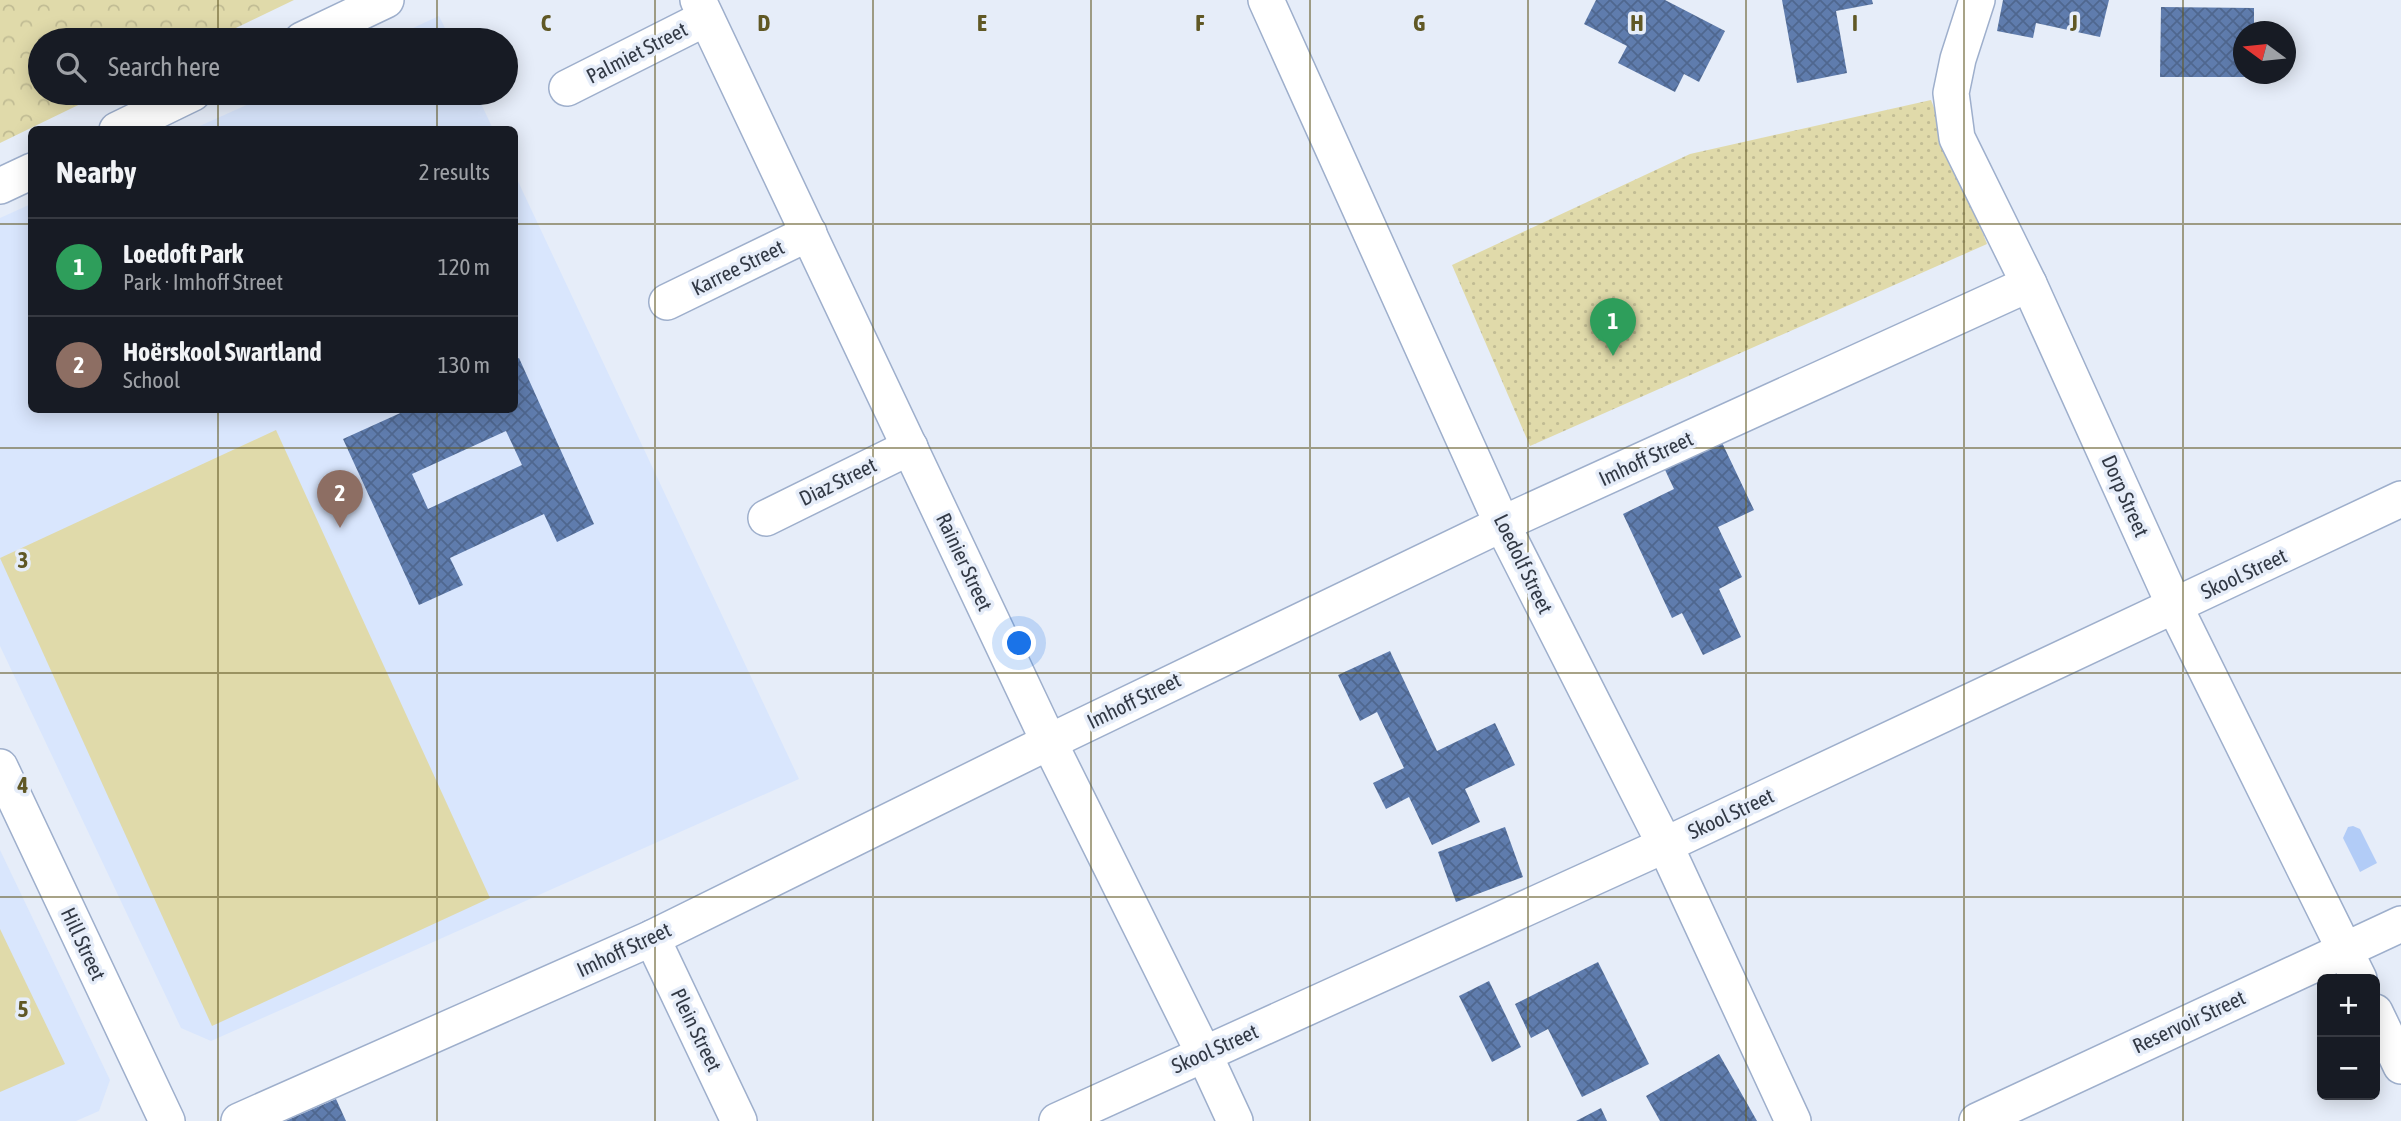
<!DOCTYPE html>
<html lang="en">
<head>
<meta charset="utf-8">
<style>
  :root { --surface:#171b24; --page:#20242c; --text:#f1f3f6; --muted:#9ea1a6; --line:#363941; --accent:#b0ad98 }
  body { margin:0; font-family:"Asap Condensed",sans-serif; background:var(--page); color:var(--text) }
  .controls { position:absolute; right:21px; bottom:21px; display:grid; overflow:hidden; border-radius:10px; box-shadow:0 4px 18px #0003 }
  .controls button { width:63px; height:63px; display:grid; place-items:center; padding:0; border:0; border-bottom:2px solid var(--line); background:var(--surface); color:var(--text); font:35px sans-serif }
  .compass { position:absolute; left:2233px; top:21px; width:63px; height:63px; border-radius:50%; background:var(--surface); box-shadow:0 4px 18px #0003; rotate:285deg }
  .you { position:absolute; left:1020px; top:644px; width:24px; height:24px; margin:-18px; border:5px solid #fff; border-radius:50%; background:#1a73e8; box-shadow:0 0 0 10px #1a73e833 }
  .badge { display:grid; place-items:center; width:46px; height:46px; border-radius:50%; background:var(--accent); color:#fff; font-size:23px; font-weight:700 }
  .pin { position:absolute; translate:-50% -58px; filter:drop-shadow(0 2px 4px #0008) }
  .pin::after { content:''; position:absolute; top:37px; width:24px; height:21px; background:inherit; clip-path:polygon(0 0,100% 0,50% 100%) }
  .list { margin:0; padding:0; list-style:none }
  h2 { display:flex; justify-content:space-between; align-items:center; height:91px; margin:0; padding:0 28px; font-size:30px }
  h2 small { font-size:23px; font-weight:400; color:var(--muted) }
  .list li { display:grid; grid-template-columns:46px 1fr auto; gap:21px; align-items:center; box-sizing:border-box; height:98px; padding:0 28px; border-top:2px solid var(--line) }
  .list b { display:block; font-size:26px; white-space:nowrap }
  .list p { margin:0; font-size:23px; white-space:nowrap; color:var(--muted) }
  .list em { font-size:23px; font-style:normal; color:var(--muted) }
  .icon { flex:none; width:38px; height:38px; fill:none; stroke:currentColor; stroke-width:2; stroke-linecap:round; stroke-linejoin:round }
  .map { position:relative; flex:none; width:2401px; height:1121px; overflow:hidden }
  .search { position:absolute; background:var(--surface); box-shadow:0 4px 18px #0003; left:28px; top:28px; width:490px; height:77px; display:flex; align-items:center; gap:18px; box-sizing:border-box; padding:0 24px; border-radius:38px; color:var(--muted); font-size:26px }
  .panel { position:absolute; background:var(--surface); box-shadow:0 4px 18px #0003; left:28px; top:126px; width:490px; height:287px; border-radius:10px }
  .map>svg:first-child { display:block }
</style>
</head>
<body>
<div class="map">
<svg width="2401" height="1121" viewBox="0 0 2401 1121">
  <defs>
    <pattern id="forest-crowns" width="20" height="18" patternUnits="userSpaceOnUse" patternTransform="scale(1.75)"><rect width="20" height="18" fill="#e0daaa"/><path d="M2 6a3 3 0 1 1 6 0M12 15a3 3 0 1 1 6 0" fill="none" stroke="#c1bc94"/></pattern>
    <pattern id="park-dots" width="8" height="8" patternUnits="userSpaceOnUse" patternTransform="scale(1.75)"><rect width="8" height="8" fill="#e0daaa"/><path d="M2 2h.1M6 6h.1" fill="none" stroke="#c1bc94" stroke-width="1.8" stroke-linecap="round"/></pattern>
    <pattern id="building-cross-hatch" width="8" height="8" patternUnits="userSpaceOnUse" patternTransform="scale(1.75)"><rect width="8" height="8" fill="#5f7cad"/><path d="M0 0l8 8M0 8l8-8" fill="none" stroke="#4f678f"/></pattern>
  </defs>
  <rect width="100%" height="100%" fill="#e6edf9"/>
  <g fill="#d9e6fd">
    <path d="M439,16L451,40H387Z"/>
    <path d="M273,93H476L493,129H193Z"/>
    <path d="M515,175L799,779L211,1041L181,1028L0,646V218L31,204L32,410H514Z"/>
    <path d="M0,850L110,1080L99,1111L76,1121H0Z"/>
  </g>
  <g fill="#e0daaa">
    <path d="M276,430L490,898L212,1026L0,558Z"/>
    <path d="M0,929L65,1064L0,1092Z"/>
  </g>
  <path fill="url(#forest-crowns)" d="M0,0H294L211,40H40V93H103L0,143Z"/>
  <path fill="url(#park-dots)" d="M1931,100L1987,244L1530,446L1452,265L1690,154Z"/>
  <path fill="#b2ccf7" d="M2353,826L2360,829L2377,863L2360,872L2343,838L2348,827Z"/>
  <g fill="url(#building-cross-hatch)" fill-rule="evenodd">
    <path d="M1596,0H1665L1725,31L1699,82L1684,74L1675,92L1618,63L1627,46L1584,24Z"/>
    <path d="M1782,0H1872L1873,4L1836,11L1847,73L1797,83Z"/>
    <path d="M2003,0H2109L2100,37L2036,23L2033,38L1997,31Z"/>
    <path d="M2161,7L2254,8V32H2244V74H2254V77H2160Z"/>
    <path d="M519,358L594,524L557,542L544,514L450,558L463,585L419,605L343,439L407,410H514V360ZM506,431L522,465L428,509L412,474Z"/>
    <path d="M1716,430L1754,510L1718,527L1742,577L1719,589L1741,637L1703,655L1682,613L1672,618L1623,514L1674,489L1659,457Z"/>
    <path d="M1390,651L1437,751L1495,723L1515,765L1465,789L1480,822L1432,845L1409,797L1386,809L1373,783L1404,768L1377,712L1360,721L1338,675Z"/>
    <path d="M1505,827L1523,877L1456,902L1438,852Z"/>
    <path d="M1598,962L1649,1064L1582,1097L1548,1029L1531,1038L1515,1004Z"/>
    <path d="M1489,981L1521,1047L1492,1062L1459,996Z"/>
    <path d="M1719,1054L1757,1121H1660L1646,1096Z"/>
    <path d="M336,1099L346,1121H285Z"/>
    <path d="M1601,1108L1607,1121H1576Z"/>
  </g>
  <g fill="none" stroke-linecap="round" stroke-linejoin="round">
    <defs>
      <g id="street">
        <path d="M698,0L1049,742L1204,1054L1235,1121"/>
        <path d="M1266,0L1502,524L1665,845L1793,1121"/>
        <path d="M1977,0L1958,59L1951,93L1957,138L2029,284L2175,607L2359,979"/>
        <path d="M302,40L386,0"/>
        <path d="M567,88L706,18"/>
        <path d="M117,130L193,93"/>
        <path d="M0,186L32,171"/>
        <path d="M667,302L809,233"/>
        <path d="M766,518L910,447"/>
        <path d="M0,767L167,1121"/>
        <path d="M652,938L739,1121"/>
        <path d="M2375,1012L2401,1066"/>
        <path d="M239,1121L652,938L1049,742L1502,524L2029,284"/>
        <path d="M1057,1121L1665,845L2401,499"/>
        <path d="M1977,1121L2401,924"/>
      </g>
    </defs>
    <use href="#street" stroke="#9eafcc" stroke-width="38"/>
    <use href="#street" stroke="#fff" stroke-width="35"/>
  </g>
  <path fill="none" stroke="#605825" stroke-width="2" stroke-opacity="0.55" d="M218,0V40M437,0V40M655,0V1121M873,0V1121M1091,0V1121M1310,0V1121M1528,0V1121M1746,0V1121M1964,0V1121M2183,0V1121M218,93V130M437,93V130M0,224H32M514,224H2401M218,410V1121M437,410V1121M0,448H2401M0,673H2401M0,897H2401"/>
  <g text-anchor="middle" stroke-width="7" stroke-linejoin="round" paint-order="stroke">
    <g font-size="21" fill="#323945" stroke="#e6edf9">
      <text transform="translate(637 53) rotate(-27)" y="7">Palmiet Street</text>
      <text transform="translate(738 268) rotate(-26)" y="7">Karree Street</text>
      <text transform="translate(1646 459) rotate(-25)" y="7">Imhoff Street</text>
      <text transform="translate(838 482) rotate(-26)" y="7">Diaz Street</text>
      <text transform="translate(2125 496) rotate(66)" y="7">Dorp Street</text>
      <text transform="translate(964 562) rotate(65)" y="7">Rainier Street</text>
      <text transform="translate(1523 564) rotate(64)" y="7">Loedolf Street</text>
      <text transform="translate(2244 574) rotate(-25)" y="7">Skool Street</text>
      <text transform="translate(1134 701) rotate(-26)" y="7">Imhoff Street</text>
      <text transform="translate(1731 814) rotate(-25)" y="7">Skool Street</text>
      <text transform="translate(83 944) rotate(65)" y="7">Hill Street</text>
      <text transform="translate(624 950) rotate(-25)" y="7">Imhoff Street</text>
      <text transform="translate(2189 1022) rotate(-25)" y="7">Reservoir Street</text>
      <text transform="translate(696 1030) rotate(64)" y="7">Plein Street</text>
      <text transform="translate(1215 1049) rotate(-24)" y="7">Skool Street</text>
    </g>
  </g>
  <g font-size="23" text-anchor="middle" font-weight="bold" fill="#605825" stroke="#e6edf9" stroke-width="7" stroke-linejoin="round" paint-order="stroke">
    <text x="546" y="31">C</text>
    <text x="764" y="31">D</text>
    <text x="982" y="31">E</text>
    <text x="1200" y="31">F</text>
    <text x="1419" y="31">G</text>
    <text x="1637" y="31">H</text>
    <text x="1855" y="31">I</text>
    <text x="2074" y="31">J</text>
    <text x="23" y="568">3</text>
    <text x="23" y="793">4</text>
    <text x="23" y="1017">5</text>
  </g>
</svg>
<div class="controls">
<button>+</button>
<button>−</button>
</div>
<svg class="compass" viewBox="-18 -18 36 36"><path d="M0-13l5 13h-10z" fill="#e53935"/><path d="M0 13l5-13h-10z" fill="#9ea1a6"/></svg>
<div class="you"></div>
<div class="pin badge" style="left:1613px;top:356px;background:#2e9e5b">1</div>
<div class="pin badge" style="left:340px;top:528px;background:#8d6e63">2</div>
<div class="search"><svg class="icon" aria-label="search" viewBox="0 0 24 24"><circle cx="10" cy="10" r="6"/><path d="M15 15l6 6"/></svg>Search here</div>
<section class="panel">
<h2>Nearby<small>2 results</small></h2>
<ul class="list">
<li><span class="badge" style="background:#2e9e5b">1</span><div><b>Loedoft Park</b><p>Park · Imhoff Street</p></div><em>120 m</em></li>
<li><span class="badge" style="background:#8d6e63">2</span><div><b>Hoërskool Swartland</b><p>School</p></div><em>130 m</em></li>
</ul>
</section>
</div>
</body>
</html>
